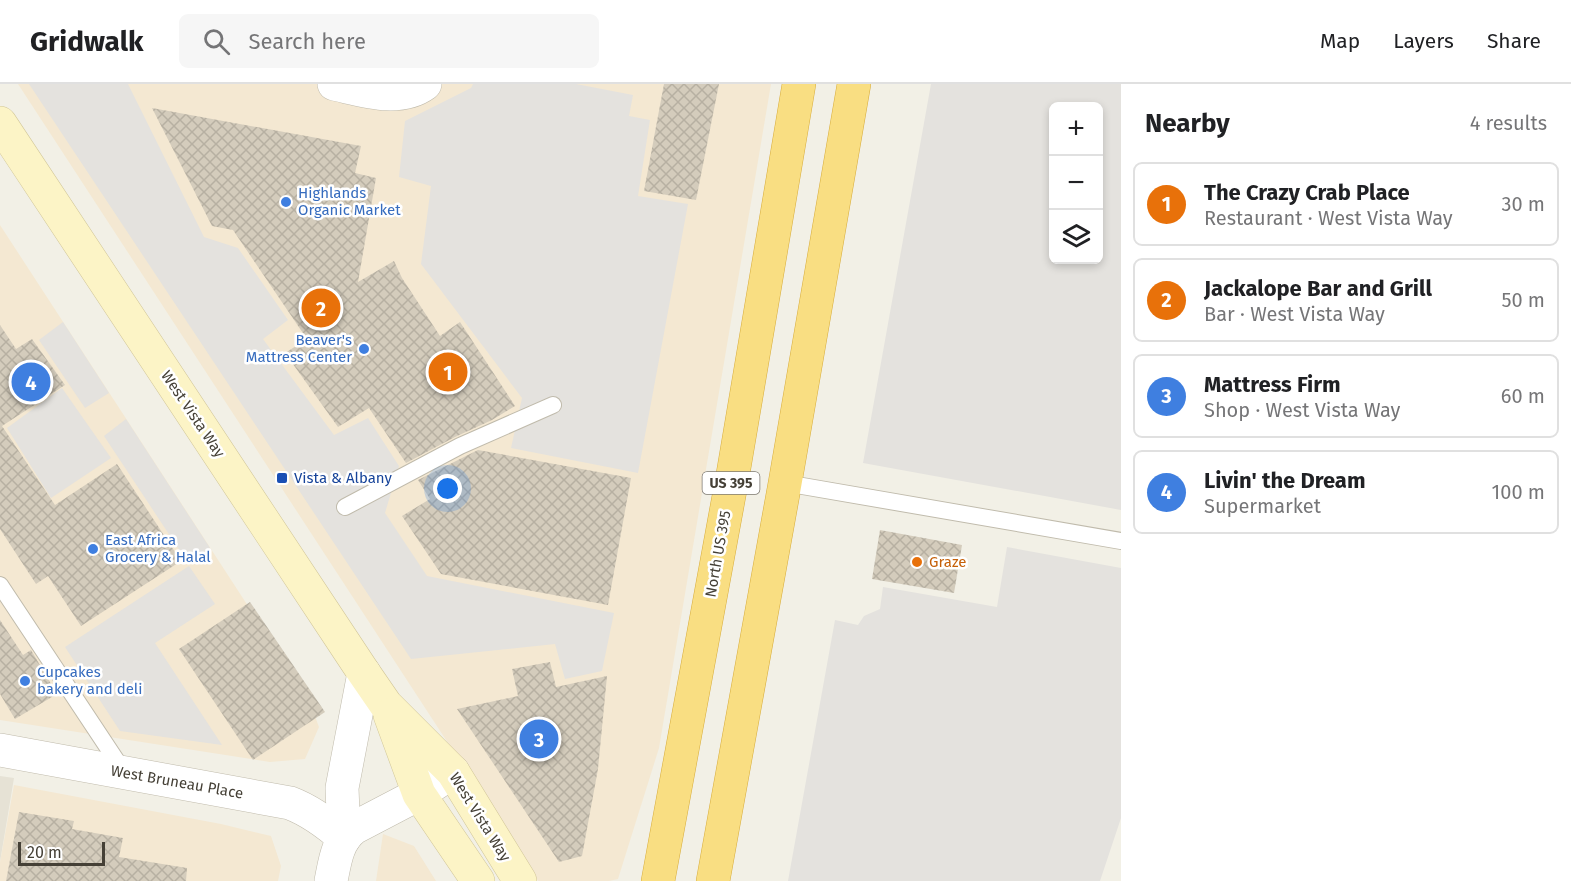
<!DOCTYPE html>
<html lang="en">
<head>
<meta charset="utf-8">
<style>
  :root { --surface:#fff; --page:#f6f6f6; --text:#202124; --muted:#757577; --line:#e0e0e0; --accent:#1a73e8 }
  body { margin:0; font-family:"Fira Sans",sans-serif; background:var(--page); color:var(--text) }
  .controls { position:absolute; right:18px; top:18px; display:grid; overflow:hidden; border-radius:9px; box-shadow:0 3px 9px #0003 }
  .controls button { width:54px; height:54px; display:grid; place-items:center; padding:0; border:0; border-bottom:2px solid var(--line); background:var(--surface); color:var(--text); font:30px sans-serif }
  .scale { position:absolute; left:18px; bottom:15px; width:87px; box-sizing:border-box; padding-left:6px; border:3px solid #454036; border-top:0; font-size:16px; line-height:21px; white-space:nowrap; color:#454036; -webkit-text-stroke:4px #fff; paint-order:stroke }
  .you { position:absolute; left:448px; top:405px; width:21px; height:21px; margin:-15px; border:4px solid #fff; border-radius:50%; background:#1a73e8; box-shadow:0 0 0 9px #1a73e833 }
  .badge { display:grid; place-items:center; width:39px; height:39px; border-radius:50%; background:var(--accent); color:#fff; font-size:20px; font-weight:700 }
  .pin { position:absolute; translate:-50% -50%; border:3px solid #fff; box-shadow:0 2px 6px #0006 }
  .list { margin:0; padding:0; list-style:none }
  h2 { display:flex; justify-content:space-between; align-items:center; height:78px; margin:0; padding:0 24px; font-size:26px }
  h2 small { font-size:20px; font-weight:400; color:var(--muted) }
  .list li { display:grid; grid-template-columns:39px 1fr auto; gap:18px; align-items:center; box-sizing:border-box; height:84px; margin:0 12px 12px; padding:0 12px; border:2px solid var(--line); border-radius:9px }
  .list b { display:block; font-size:22px; white-space:nowrap }
  .list p { margin:0; font-size:20px; white-space:nowrap; color:var(--muted) }
  .list em { font-size:20px; font-style:normal; color:var(--muted) }
  .icon { flex:none; width:33px; height:33px; fill:none; stroke:currentColor; stroke-width:2; stroke-linecap:round; stroke-linejoin:round }
  .map { position:relative; flex:none; width:1121px; height:797px; overflow:hidden }
  header { display:flex; align-items:center; gap:36px; box-sizing:border-box; height:84px; padding:0 30px; background:var(--surface); border-bottom:2px solid var(--line) }
  header strong { font-size:28px }
  nav { display:flex; gap:33px; margin-inline-start:auto; font-size:21px }
  .search { width:420px; height:54px; background:var(--page); display:flex; align-items:center; gap:15px; box-sizing:border-box; padding:0 21px; border-radius:9px; color:var(--muted); font-size:22px }
  main { display:flex }
  aside { flex:1; background:var(--surface) }
  .map>svg:first-child { display:block }
</style>
</head>
<body>
<header>
<strong>Gridwalk</strong>
<div class="search"><svg class="icon" aria-label="search" viewBox="0 0 24 24"><circle cx="10" cy="10" r="6"/><path d="M15 15l6 6"/></svg>Search here</div>
<nav><a>Map</a><a>Layers</a><a>Share</a></nav>
</header>
<main>
<div class="map">
<svg width="1121" height="797" viewBox="0 0 1121 797">
  <defs>
    <pattern id="building-cross-hatch" width="8" height="8" patternUnits="userSpaceOnUse" patternTransform="scale(1.5)"><rect width="8" height="8" fill="#d4ccbc"/><path d="M0 0l8 8M0 8l8-8" fill="none" stroke="#b7b0a2"/></pattern>
  </defs>
  <rect width="100%" height="100%" fill="#f2f0e6"/>
  <path fill="#e6e2d5" d="M0,692L14,694L0,778Z"/>
  <g fill="#f4e8d2">
    <path d="M18,0H771L659,664L618,795L609,797H538Z"/>
    <path d="M0,141L308,614L319,643L305,675L270,678L0,636Z"/>
    <path d="M14,701L221,740L271,752L281,782L278,797H0V778Z"/>
    <path d="M383,750L414,762L436,797H376Z"/>
  </g>
  <g fill="#e4e2de" fill-rule="evenodd">
    <path d="M29,0H128L204,153L238,164L288,236L263,255L334,351L368,334L399,382L385,429L427,492L614,529L602,587L565,595L555,560L411,575Z"/>
    <path d="M473,0H576L633,11L629,32L650,36L638,112L688,120L638,389L511,364L522,314L421,180L431,102L399,93L405,37L471,4Z"/>
    <path d="M931,0H1121V426L863,379ZM1054,22H1098V176H1054Z"/>
    <path d="M63,238L109,309L85,324L39,256Z"/>
    <path d="M62,304L111,374L51,414L7,344Z"/>
    <path d="M126,335L210,464L188,479L104,352Z"/>
    <path d="M1007,463L1121,484V734L1100,797H788L835,536L858,541L864,532L880,525L883,503L997,523Z"/>
    <path d="M189,482L215,520L155,559L222,661L120,647L65,563Z"/>
  </g>
  <g fill="url(#building-cross-hatch)">
    <path d="M664,0H719L696,116L644,107Z"/>
    <path d="M152,24L361,62L355,89L376,94L358,198L394,177L402,194L440,252L460,238L515,322L492,336L455,353L406,379L369,324L338,343L285,269L307,255L233,146L212,142Z"/>
    <path d="M0,241L16,265L32,255L65,301L2,342L55,421L117,380L181,477L81,542L48,492L36,500L0,445Z"/>
    <path d="M478,366L631,394L608,521L441,490L402,432L430,415L418,396Z"/>
    <path d="M880,446L962,461L954,509L872,495Z"/>
    <path d="M250,518L325,628L253,676L179,565Z"/>
    <path d="M0,536L23,571L31,566L57,610L15,635L0,610Z"/>
    <path d="M550,578L556,603L607,592L598,685L582,772L559,778L457,625L518,612L512,585Z"/>
    <path d="M19,728L74,737L72,745L123,754L119,773L187,784L186,797H6Z"/>
  </g>
  <g fill="none" stroke-linecap="round" stroke-linejoin="round">
    <defs>
      <g id="service">
        <path d="M785,399L1121,457"/>
        <path d="M345,423L460,362L553,321"/>
        <path d="M0,501L124,688"/>
      </g>
      <g id="minor">
        <path d="M334,0C362,6 399,19 425,0"/>
        <path d="M0,666L290,719C311,727 327,739 344,754"/>
      </g>
      <g id="tertiary">
        <path d="M344,754L342,704L364,589"/>
        <path d="M331,797C335,777 337,757 354,744L419,710L453,688"/>
      </g>
      <g id="secondary">
        <path d="M0,39L364,589L386,621L453,688L520,797"/>
        <path d="M390,631L419,710L478,797"/>
      </g>
      <g id="trunk">
        <path d="M658,797L733,390L799,0"/>
        <path d="M713,797L785,399L854,0"/>
      </g>
    </defs>
    <use href="#service" stroke="#c0bbac" stroke-width="18"/>
    <use href="#minor" stroke="#c0bbac" stroke-width="34"/>
    <use href="#tertiary" stroke="#c0bbac" stroke-width="34"/>
    <use href="#secondary" stroke="#d1c698" stroke-width="34"/>
    <use href="#trunk" stroke="#d7ac3c" stroke-width="34"/>
    <use href="#service" stroke="#fff" stroke-width="16"/>
    <use href="#minor" stroke="#fff" stroke-width="33"/>
    <use href="#tertiary" stroke="#fff" stroke-width="33"/>
    <use href="#secondary" stroke="#fcf4c6" stroke-width="33"/>
    <use href="#trunk" stroke="#f9de82" stroke-width="33"/>
  </g>
  <g fill="#3f7fe0" stroke="#fff" stroke-width="2">
    <circle cx="286" cy="118" r="6"/>
    <circle cx="364" cy="265" r="6"/>
    <circle cx="93" cy="465" r="6"/>
    <circle cx="25" cy="597" r="6"/>
  </g>
  <rect fill="#1a4fb4" stroke="#fff" stroke-width="2" x="276" y="388" width="12" height="12" rx="3"/>
  <circle fill="#e8710a" stroke="#fff" stroke-width="2" cx="917" cy="478" r="6"/>
  <g text-anchor="middle" stroke-width="5" stroke-linejoin="round" paint-order="stroke">
    <rect fill="#fff" stroke="#7d7972" stroke-width="1.5" x="702.5" y="388" width="57" height="22" rx="4.5"/>
    <g font-size="14" font-weight="bold" fill="#454036">
      <text x="731" y="404">US 395</text>
    </g>
    <g font-size="15" fill="#366cbe" stroke="#fff" text-anchor="start">
      <text x="298" y="114">Highlands<tspan x="298" dy="17">Organic Market</tspan></text>
      <text x="352" y="261" text-anchor="end">Beaver's<tspan x="352" dy="17">Mattress Center</tspan></text>
      <text x="105" y="461">East Africa<tspan x="105" dy="17">Grocery &amp; Halal</tspan></text>
      <text x="37" y="593">Cupcakes<tspan x="37" dy="17">bakery and deli</tspan></text>
    </g>
    <g font-size="15" fill="#454036" stroke="#fff">
      <text transform="translate(193 330) rotate(56)" y="5">West Vista Way</text>
      <text transform="translate(718 470) rotate(-80)" y="5">North US 395</text>
      <text transform="translate(177 698) rotate(10)" y="5">West Bruneau Place</text>
      <text transform="translate(480 733) rotate(58)" y="5">West Vista Way</text>
    </g>
    <g font-size="15" fill="#164399" stroke="#fff" text-anchor="start">
      <text x="294" y="399">Vista &amp; Albany</text>
    </g>
    <g font-size="15" fill="#c56008" stroke="#fff" text-anchor="start">
      <text x="929" y="483">Graze</text>
    </g>
  </g>
</svg>
<div class="controls">
<button>+</button>
<button>−</button>
<button><svg class="icon" aria-label="layers" viewBox="0 0 24 24"><path d="M12 4l9 5-9 5-9-5zM3 14l9 5 9-5"/></svg></button>
</div>
<div class="scale">20 m</div>
<div class="you"></div>
<div class="pin badge" style="left:448px;top:288px;background:#e8710a">1</div>
<div class="pin badge" style="left:321px;top:224px;background:#e8710a">2</div>
<div class="pin badge" style="left:539px;top:655px;background:#3f7fe0">3</div>
<div class="pin badge" style="left:31px;top:298px;background:#3f7fe0">4</div>
</div>
<aside>
<h2>Nearby<small>4 results</small></h2>
<ul class="list">
<li><span class="badge" style="background:#e8710a">1</span><div><b>The Crazy Crab Place</b><p>Restaurant · West Vista Way</p></div><em>30 m</em></li>
<li><span class="badge" style="background:#e8710a">2</span><div><b>Jackalope Bar and Grill</b><p>Bar · West Vista Way</p></div><em>50 m</em></li>
<li><span class="badge" style="background:#3f7fe0">3</span><div><b>Mattress Firm</b><p>Shop · West Vista Way</p></div><em>60 m</em></li>
<li><span class="badge" style="background:#3f7fe0">4</span><div><b>Livin' the Dream</b><p>Supermarket</p></div><em>100 m</em></li>
</ul>
</aside>
</main>
</body>
</html>
